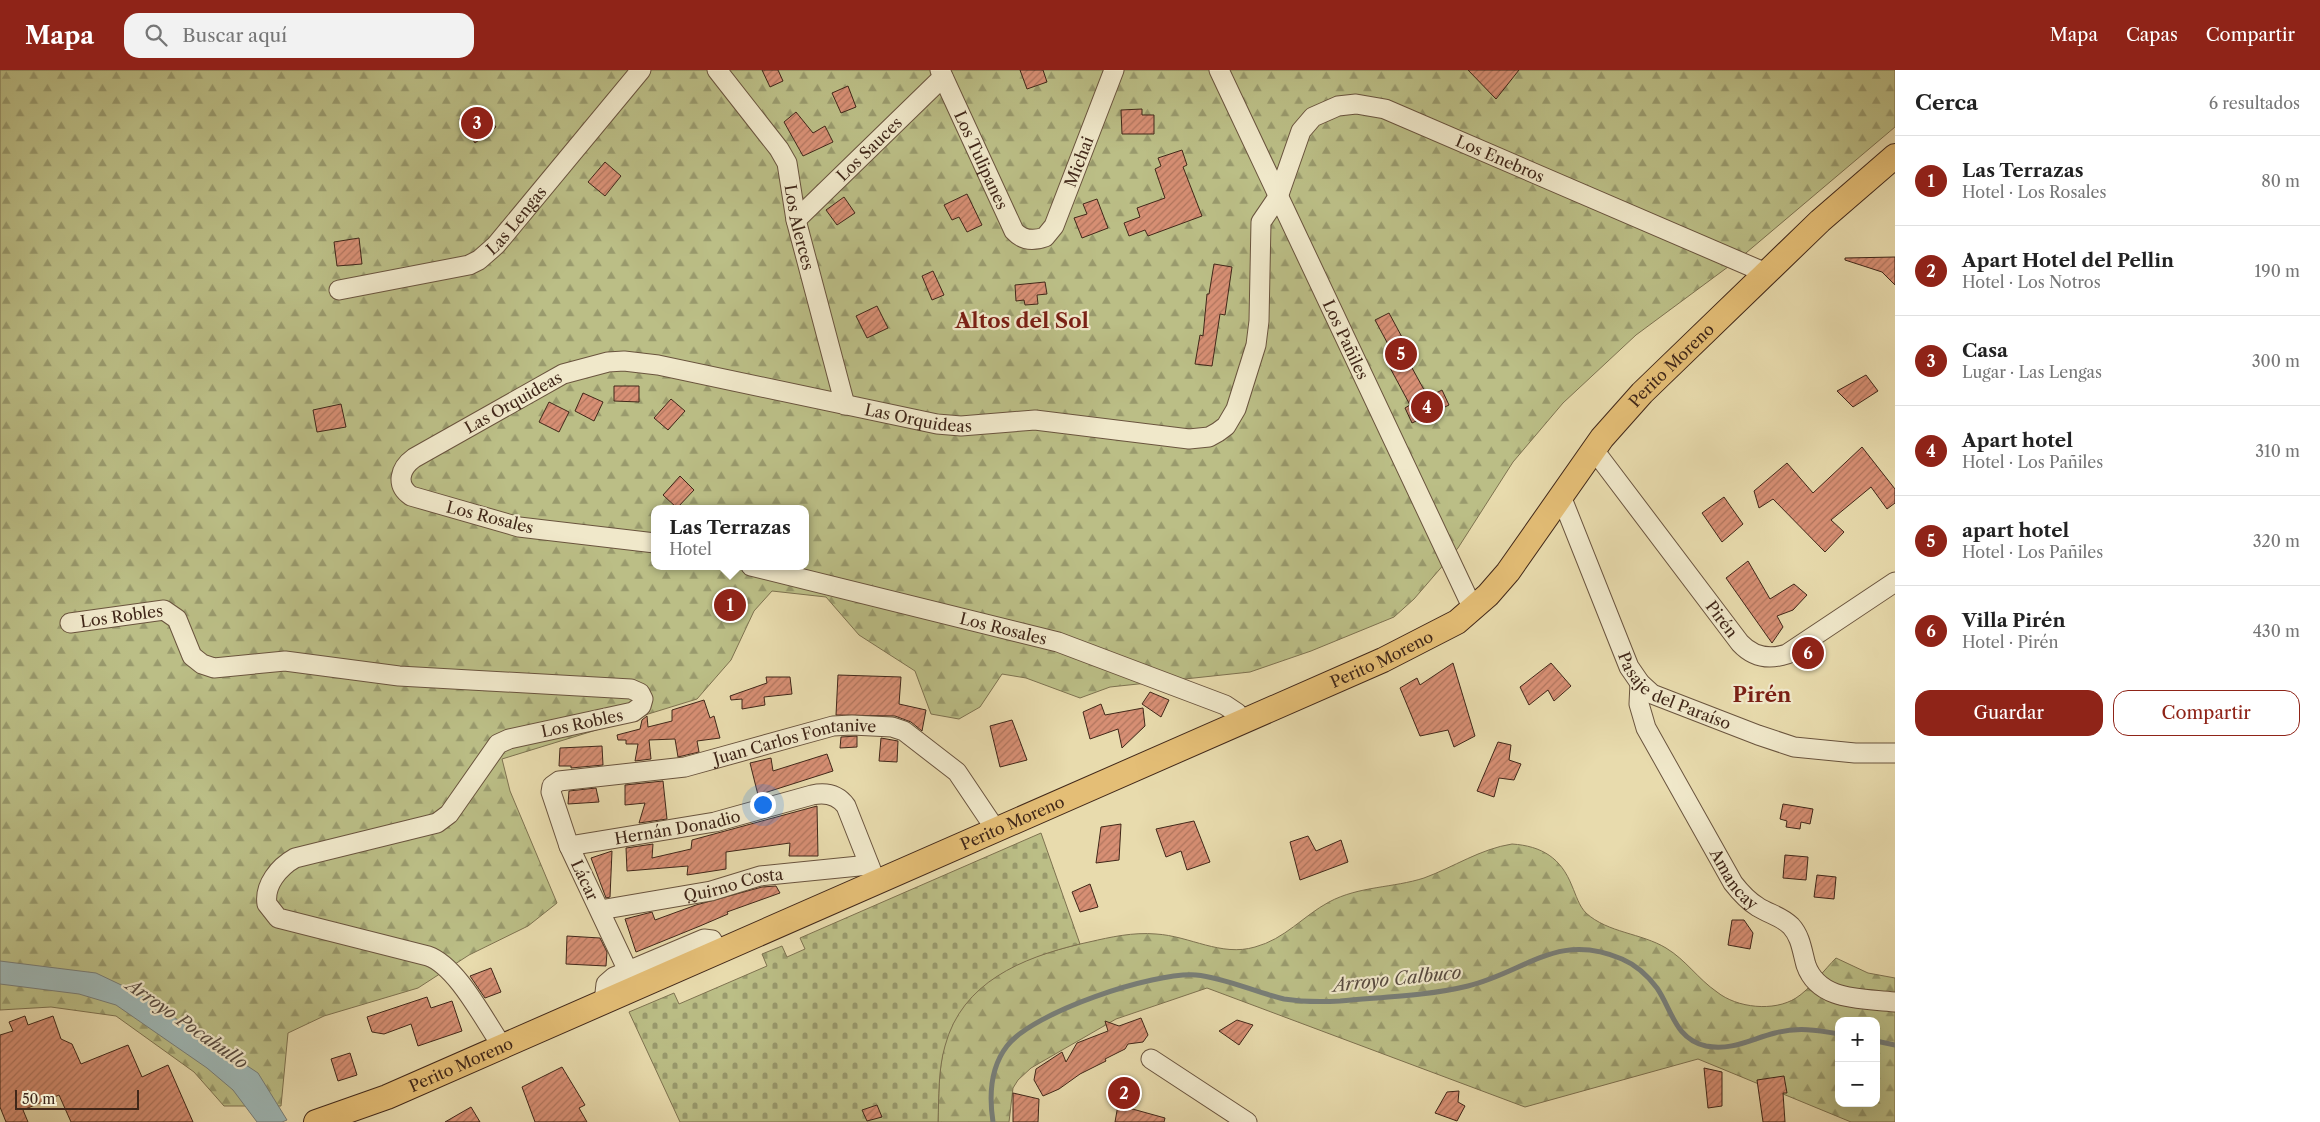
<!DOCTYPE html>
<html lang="es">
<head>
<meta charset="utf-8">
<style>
  :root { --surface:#fff; --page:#f2f2f2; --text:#222; --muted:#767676; --line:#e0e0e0; --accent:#8f2418 }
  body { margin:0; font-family:"Libre Caslon Text",serif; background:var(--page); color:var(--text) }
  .controls { position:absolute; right:15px; bottom:15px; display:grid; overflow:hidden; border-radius:10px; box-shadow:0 5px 20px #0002 }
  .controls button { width:45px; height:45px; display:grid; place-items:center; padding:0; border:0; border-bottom:1px solid var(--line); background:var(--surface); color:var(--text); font:25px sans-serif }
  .scale { position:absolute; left:15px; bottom:12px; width:124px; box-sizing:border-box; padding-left:5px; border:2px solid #402719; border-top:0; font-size:14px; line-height:18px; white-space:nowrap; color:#402719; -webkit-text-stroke:4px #f0e8ca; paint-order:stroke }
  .you { position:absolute; left:762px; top:734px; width:18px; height:18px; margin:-12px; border:4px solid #fff; border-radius:50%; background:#1a73e8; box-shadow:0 0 0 8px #1a73e833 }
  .badge { display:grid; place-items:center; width:32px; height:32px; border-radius:50%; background:var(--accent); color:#fff; font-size:16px; font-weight:700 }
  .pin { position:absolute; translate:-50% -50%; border:2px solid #fff; box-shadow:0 1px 5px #0006 }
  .popup { position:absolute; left:651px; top:435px; width:158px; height:65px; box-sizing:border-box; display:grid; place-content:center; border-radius:10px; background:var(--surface); filter:drop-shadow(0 1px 4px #0005); font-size:16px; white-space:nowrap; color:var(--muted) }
  .popup b { font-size:19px; color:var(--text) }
  .popup::after { content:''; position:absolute; left:50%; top:100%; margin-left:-10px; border:10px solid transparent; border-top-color:var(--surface) }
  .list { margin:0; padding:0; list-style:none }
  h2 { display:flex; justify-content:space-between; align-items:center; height:65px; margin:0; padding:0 20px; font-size:21px }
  h2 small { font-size:16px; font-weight:400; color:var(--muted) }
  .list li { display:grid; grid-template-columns:32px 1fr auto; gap:15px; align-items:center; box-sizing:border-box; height:90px; padding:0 20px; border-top:1px solid var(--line) }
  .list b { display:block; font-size:19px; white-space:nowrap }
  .list p { margin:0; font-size:16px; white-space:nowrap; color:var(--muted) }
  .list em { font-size:16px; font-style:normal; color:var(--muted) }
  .actions { display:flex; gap:10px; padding:15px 20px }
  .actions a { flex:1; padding:11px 0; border:1px solid var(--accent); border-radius:15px; text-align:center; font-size:18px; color:var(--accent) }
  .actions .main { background:var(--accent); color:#fff }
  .icon { flex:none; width:28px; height:28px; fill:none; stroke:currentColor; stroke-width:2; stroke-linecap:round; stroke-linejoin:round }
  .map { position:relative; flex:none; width:1895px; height:1052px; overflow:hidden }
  header { display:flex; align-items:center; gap:30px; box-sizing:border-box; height:70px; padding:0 25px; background:var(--accent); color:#fff }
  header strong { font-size:24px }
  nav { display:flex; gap:28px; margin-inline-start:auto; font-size:18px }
  .search { width:350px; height:45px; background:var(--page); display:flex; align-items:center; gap:12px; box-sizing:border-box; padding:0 18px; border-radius:15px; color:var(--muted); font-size:19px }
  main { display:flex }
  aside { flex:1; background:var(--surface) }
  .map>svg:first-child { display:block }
</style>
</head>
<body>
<header>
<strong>Mapa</strong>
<div class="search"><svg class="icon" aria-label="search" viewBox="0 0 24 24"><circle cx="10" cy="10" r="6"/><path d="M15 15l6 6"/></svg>Buscar aquí</div>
<nav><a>Mapa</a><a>Capas</a><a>Compartir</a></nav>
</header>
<main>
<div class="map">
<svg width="1895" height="1052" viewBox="0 0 1895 1052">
  <defs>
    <pattern id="forest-firs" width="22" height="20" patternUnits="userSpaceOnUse" patternTransform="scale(1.25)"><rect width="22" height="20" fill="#bbbe86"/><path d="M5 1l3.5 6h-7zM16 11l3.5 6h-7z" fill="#999a6d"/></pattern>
    <pattern id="cemetery-stones" width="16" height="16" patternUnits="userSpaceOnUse" patternTransform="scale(1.25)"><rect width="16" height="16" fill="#bbbe86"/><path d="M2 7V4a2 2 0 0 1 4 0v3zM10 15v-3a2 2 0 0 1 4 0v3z" fill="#999a6d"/></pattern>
    <pattern id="building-hatch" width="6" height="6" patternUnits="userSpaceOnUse" patternTransform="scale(1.25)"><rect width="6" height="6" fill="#d78f74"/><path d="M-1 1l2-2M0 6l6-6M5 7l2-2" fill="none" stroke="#b0755e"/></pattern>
  </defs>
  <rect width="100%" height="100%" fill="#e8dbad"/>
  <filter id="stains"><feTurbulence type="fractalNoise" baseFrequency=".004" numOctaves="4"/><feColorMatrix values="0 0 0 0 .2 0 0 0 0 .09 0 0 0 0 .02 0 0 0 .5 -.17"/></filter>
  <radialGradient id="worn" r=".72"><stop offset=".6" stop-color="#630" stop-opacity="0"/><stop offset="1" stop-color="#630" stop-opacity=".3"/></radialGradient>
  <g fill="url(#forest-firs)" stroke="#7e7250" fill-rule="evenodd">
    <path d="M0,0H1895V57L1740,188L1636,265L1563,333L1513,392L1458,478L1414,529L1394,547L1311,581L1250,602L1110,617L1080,628L1026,608L1002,604L980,637L959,649L931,644L915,601L859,565L826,527L772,521L754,541L731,590L697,629L502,689L510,721L557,833L528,856L469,885L418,918L324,946L288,963L281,1036H224L194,1002L116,946L51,937L0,940ZM655,439H805V496H655Z"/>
    <path d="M1512,774C1542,776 1561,788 1572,816C1576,825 1579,836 1586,843C1608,863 1641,863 1666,878C1686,890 1698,909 1717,922C1737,938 1774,942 1796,928C1809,920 1825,899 1836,888L1868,903L1895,908V1052H1851L1698,989L1525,1037L1207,918L1116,949L1031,998L1018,1010L1013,1018L1009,1052H938C939,1022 938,987 950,959C975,903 1034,884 1089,872C1111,867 1133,862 1156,864C1190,866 1221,887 1255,877C1285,869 1303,846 1329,832C1359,816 1393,818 1424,808C1454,797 1480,779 1512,774ZM1839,951H1876V1033H1839Z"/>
  </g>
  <path fill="url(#cemetery-stones)" stroke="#7e7250" d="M1041,763L1080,874C1022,888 962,912 945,976C938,1000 939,1027 938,1052H680L629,942L674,923L679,934L767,896L762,884L782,876L787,887L805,879L800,868Z"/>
  <path fill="#9eb8b7" stroke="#787e78" d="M0,891L96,903L136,922L258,1003L287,1050L282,1052H257L233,1020L207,998L116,935L79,924L0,914Z"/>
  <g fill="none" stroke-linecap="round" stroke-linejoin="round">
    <g stroke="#787e78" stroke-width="5">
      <path d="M1876,971L1895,975"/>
      <path d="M993,1052C989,1026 990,998 1007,976C1033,942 1153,902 1196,905C1226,908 1254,922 1284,929C1303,932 1321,932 1340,931C1382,927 1427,926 1468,916C1526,902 1557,861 1622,889C1636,895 1648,906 1657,918C1672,940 1675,969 1706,976C1732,981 1751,969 1775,963C1797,957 1817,960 1839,964"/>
    </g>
  </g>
  <g fill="url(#building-hatch)" stroke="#402719">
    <path d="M762,0H778L783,11L770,17Z"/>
    <path d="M1020,0H1043L1047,12L1027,19Z"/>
    <path d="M1468,0H1519L1496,29Z"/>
    <path d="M848,16L856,37L841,43L832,23Z"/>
    <path d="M479,36L496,57L475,73L459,49Z"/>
    <path d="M1142,39V45H1154V64H1122L1121,40Z"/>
    <path d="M796,42L813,63L825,56L833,72L803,86L784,52Z"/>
    <path d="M1182,80L1187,95L1183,97L1202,146L1148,166L1145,160L1129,166L1124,153L1140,147L1137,138L1165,128L1155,99L1161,96L1158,88Z"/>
    <path d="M605,92L621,106L605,126L588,112Z"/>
    <path d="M967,124L982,155L967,162L959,147L952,150L944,135Z"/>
    <path d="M844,127L855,143L837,155L826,140Z"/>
    <path d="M1097,129L1108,158L1082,168L1074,148L1087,144L1083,134Z"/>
    <path d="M359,168L362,194L337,196L334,172Z"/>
    <path d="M1895,187V215L1882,202L1845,190V188Z"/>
    <path d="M1214,194L1232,197L1225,245L1220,244L1212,296L1195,294L1200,265L1203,266L1207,224H1209Z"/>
    <path d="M933,201L944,225L932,230L922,206Z"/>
    <path d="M1045,212L1047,224L1037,225L1038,234L1025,235L1024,230L1016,231L1015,215Z"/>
    <path d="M877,236L888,258L867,268L856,246Z"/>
    <path d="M1389,243L1410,282L1406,287L1428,327L1442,320L1449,335L1412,353L1405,338L1410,335L1388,294L1396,289L1375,250Z"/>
    <path d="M1866,305L1878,321L1853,337L1837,321Z"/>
    <path d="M614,316H639V332L614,331Z"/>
    <path d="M583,323L603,332L594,351L575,341Z"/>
    <path d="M671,329L685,341L668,360L654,348Z"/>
    <path d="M549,332L569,342L559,362L539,352Z"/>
    <path d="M341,334L346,357L317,362L313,340Z"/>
    <path d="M1862,377L1895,419V433L1887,439L1871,417L1831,450L1844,462L1825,482L1773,429L1759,438L1754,421L1787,393L1813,423Z"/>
    <path d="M680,406L694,420L677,438L663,425Z"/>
    <path d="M1724,427L1743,454L1722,472L1702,443Z"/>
    <path d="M1748,491L1770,529L1794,514L1807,525L1793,540L1777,546L1783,557L1772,573L1726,508Z"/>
    <path d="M1453,593L1475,666L1454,677L1448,660L1420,666L1400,618L1417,608L1420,615Z"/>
    <path d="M1551,593L1571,616L1554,631L1548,620L1529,635L1520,617Z"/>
    <path d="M838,605L901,607L899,634L926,640L922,661L911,652L895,646L836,645Z"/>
    <path d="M766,607H790L792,624L764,627L765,635L742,639V629L731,630L730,626L767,613Z"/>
    <path d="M1150,622L1169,630L1161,647L1142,634Z"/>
    <path d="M704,630L710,648L714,646L720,668L697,671L699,682L678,687L675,669L649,670L651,689L635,691L638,674H626V670H618L617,665L640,659L642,650L647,646L648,657L672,651V640Z"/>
    <path d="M1101,634L1105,645L1143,638L1145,656L1122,678L1118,659L1090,669L1083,642Z"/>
    <path d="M1012,650L1027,690L1000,697L990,656Z"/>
    <path d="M857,666V677L840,678L841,667Z"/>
    <path d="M881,668L898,671L897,692L879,691Z"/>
    <path d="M1498,672L1511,675L1509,690L1521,694L1514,710L1499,708L1494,727L1477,721Z"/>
    <path d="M602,676L603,695L571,698V696H559L560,678Z"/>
    <path d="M827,684L833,701L758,725L750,693L771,688L773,701Z"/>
    <path d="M663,711L667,749L639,753L645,733L625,735V715Z"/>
    <path d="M596,718L599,732L568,734L569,721Z"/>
    <path d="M1783,734L1813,739L1810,754L1801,752L1800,759L1786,757L1787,751L1780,749Z"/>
    <path d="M817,736L818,786H789L790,773L726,782V799L687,805L688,796L627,801L626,778L653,774L652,788L691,779L692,770Z"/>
    <path d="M1194,751L1210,792L1187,800L1181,781L1166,787L1156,759Z"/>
    <path d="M1121,754L1119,790L1096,793L1101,757Z"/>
    <path d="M1308,766L1316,781L1341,770L1348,792L1300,810L1290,772Z"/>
    <path d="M612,781L610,827L606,828L591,788Z"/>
    <path d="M1785,785L1808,787L1806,810L1783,808Z"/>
    <path d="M1817,805L1836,807L1834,829L1814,827Z"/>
    <path d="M1090,814L1098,837L1080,842L1072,822Z"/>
    <path d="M776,816L780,823L727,842L728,844L700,856L636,882L625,849L652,842L655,850L696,835L762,817Z"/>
    <path d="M1732,850H1744L1753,863L1750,879L1728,875Z"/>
    <path d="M567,866L600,868L607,882L606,896L566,894Z"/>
    <path d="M491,898L501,922L485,928L470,906Z"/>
    <path d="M427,927L431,938L452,931L462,961L418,976L411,954L384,964L372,962L367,947Z"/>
    <path d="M25,946L28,955L53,946L61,969L72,974L81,994L128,975L142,1007L168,995L193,1052H71L59,1025L23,1040L28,1052H6L0,1037V965L13,961L9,952Z"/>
    <path d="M1141,948L1148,965L1143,972L1128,974L1125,979L1105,989L1106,991L1080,1004L1059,1019L1043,1026L1034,1010L1036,999L1062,982L1066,992L1077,973L1108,961L1105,951L1119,956Z"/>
    <path d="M1237,950L1253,955L1239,975L1219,961Z"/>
    <path d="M350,983L357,1005L338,1011L331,989Z"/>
    <path d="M562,997L585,1035L579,1038L587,1052H535L522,1017Z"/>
    <path d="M1704,998L1722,1002V1036L1708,1038Z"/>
    <path d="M1784,1006L1787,1023H1783L1785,1052H1763L1757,1010Z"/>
    <path d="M1459,1021L1458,1032L1465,1036L1457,1051L1435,1043L1447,1022Z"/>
    <path d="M1013,1023L1039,1029L1038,1052H1013Z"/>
    <path d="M877,1035L882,1047L867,1051L862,1040Z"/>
    <path d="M1118,1035L1165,1048L1164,1052H1115Z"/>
    <path d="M471,1037L480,1052H445Z"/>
  </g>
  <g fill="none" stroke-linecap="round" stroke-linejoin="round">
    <defs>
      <g id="minor">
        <path id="s1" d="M717,0L779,79L787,93L796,150L845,335"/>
        <path id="s2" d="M940,0L1014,161C1023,171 1034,171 1045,167L1054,156L1114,0"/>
        <path id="s3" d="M1219,0L1473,539"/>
        <path id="s4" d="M796,150L943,7"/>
        <path id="s5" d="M339,220L469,195L479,190L496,175L641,0"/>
        <path id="s6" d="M1594,380L1740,573C1753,587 1769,590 1787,584L1895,512"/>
        <path id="s7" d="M1561,426L1629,597L1640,613L1652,624L1758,665L1794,677L1855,683H1895"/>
        <path id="s8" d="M655,473L519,457L411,426C395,415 400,398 414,388L563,304L608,292L624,291L658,295L937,354L961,356L1035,350L1189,369L1209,367L1218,362L1226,356L1236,339L1256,275L1259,251L1261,152L1278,127L1301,61L1313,47L1338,36L1356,34L1385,39L1766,203"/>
        <path id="s9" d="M751,496L1058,572L1225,635L1237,643L1242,652"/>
        <path id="s10" d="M70,553L164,540L177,549L192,586L202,594L214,598L285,591L399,606L631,619L640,623L643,629L641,636L633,642L509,669L498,674L449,744L437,753L295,788C279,797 264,815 267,834L278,848L428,886C457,896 484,950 502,976"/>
        <path id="s11" d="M1640,613L1639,634L1646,658L1733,813C1740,822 1748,831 1758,837C1769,844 1781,846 1791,856C1801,867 1802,881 1806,895C1819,932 1863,928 1895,932"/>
        <path id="s12" d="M569,776L715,752L812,725C826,722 838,725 846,736L876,812"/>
        <path id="s13" d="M600,840L711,821L760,806L869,795"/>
        <path id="s14" d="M628,901L569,776L551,722L552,716L559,711L685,697L833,656L852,655L892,657L904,661L957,702L996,760"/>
        <path d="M604,932L606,914L614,907L704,869L712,870L718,881"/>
        <path d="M1151,989L1247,1052"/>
      </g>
      <g id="major">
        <path id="s15" d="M316,1052L387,1027L1383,590L1457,552L1488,525L1508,502L1602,368L1642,323L1820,151L1895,86"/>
      </g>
    </defs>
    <use href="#minor" stroke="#6a543e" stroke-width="21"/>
    <use href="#major" stroke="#402719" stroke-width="26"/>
    <use href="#minor" stroke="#f0e8ca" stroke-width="19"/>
    <use href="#major" stroke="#e4be76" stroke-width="24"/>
  </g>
  <g text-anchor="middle" stroke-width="4.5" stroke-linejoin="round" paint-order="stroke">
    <g font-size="16" fill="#402719" stroke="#f0e8ca">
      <text dy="6" stroke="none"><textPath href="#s4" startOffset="102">Los Sauces</textPath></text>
      <text dy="6" stroke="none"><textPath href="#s2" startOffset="99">Los Tulipanes</textPath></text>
      <text dy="6" stroke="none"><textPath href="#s8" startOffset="1671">Los Enebros</textPath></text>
      <text dy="6" stroke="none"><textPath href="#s2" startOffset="294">Michai</textPath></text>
      <text dy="6" stroke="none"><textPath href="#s5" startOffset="198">Las Lengas</textPath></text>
      <text dy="6" stroke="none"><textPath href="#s1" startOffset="182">Los Alerces</textPath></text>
      <text dy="6" stroke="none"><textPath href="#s3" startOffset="298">Los Pañiles</textPath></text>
      <text dy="6" stroke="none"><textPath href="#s15" startOffset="1582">Perito Moreno</textPath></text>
      <text dy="6" stroke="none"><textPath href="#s8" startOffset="409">Las Orquideas</textPath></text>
      <text dy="6" stroke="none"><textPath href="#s8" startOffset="829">Las Orquideas</textPath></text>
      <text transform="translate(490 447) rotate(14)" y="6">Los Rosales</text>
      <text dy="6" stroke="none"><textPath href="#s10" startOffset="52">Los Robles</textPath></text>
      <text dy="6" stroke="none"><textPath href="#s6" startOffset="212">Pirén</textPath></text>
      <text dy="6" stroke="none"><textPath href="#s9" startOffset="260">Los Rosales</textPath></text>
      <text dy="6" stroke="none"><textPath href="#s15" startOffset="1162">Perito Moreno</textPath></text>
      <text dy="6" stroke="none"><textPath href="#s7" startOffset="236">Pasaje del Paraíso</textPath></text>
      <text transform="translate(582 653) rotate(-12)" y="6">Los Robles</text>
      <text dy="6" stroke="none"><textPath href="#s14" startOffset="450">Juan Carlos Fontanive</textPath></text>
      <text dy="6" stroke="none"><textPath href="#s15" startOffset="758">Perito Moreno</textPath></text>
      <text dy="6" stroke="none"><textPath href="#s12" startOffset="110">Hernán Donadio</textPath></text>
      <text dy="6" stroke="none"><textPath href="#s11" startOffset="221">Amancay</textPath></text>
      <text transform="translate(585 810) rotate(65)" y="6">Lácar</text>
      <text dy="6" stroke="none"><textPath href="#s13" startOffset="136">Quirno Costa</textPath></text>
      <text dy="6" stroke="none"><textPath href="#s15" startOffset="156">Perito Moreno</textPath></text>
    </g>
    <g font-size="18" font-style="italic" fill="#584b40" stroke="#f0e8ca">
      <text transform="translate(1397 909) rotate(-6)" y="6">Arroyo Calbuco</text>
      <text transform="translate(187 954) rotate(35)" y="6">Arroyo Pocahullo</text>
    </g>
    <g font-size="21" font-weight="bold" fill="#7a1f14" stroke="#f0e8ca">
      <text x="1022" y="258">Altos del Sol</text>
      <text x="1762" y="632">Pirén</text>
    </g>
  </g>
  <rect width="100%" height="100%" filter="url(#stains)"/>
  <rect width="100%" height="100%" fill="url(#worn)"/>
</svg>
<div class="controls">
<button>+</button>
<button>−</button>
</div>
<div class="scale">50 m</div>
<div class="you"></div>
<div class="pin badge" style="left:730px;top:535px">1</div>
<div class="popup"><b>Las Terrazas</b>Hotel</div>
<div class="pin badge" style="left:1124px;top:1023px">2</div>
<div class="pin badge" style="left:477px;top:53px">3</div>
<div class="pin badge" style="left:1427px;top:337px">4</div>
<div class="pin badge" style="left:1401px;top:284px">5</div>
<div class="pin badge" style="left:1808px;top:583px">6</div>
</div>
<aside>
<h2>Cerca<small>6 resultados</small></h2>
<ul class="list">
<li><span class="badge">1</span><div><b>Las Terrazas</b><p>Hotel · Los Rosales</p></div><em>80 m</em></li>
<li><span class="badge">2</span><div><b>Apart Hotel del Pellin</b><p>Hotel · Los Notros</p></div><em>190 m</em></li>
<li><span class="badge">3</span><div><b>Casa</b><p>Lugar · Las Lengas</p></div><em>300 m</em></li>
<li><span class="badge">4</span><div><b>Apart hotel</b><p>Hotel · Los Pañiles</p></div><em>310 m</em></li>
<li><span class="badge">5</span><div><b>apart hotel</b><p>Hotel · Los Pañiles</p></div><em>320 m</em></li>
<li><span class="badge">6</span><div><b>Villa Pirén</b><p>Hotel · Pirén</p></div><em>430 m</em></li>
</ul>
<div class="actions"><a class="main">Guardar</a><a>Compartir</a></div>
</aside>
</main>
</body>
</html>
